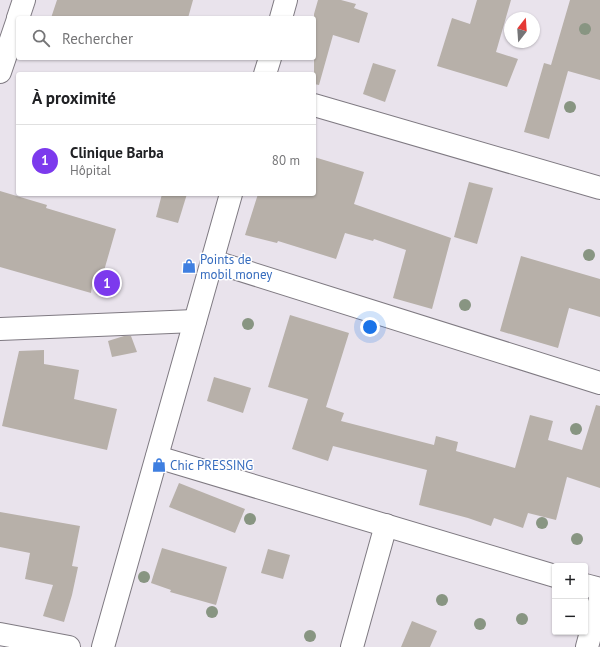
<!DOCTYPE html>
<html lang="fr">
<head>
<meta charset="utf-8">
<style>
  :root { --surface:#fff; --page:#f2f2f2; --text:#202124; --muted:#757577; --line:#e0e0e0; --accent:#7c3aed }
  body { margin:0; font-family:"PT Sans",sans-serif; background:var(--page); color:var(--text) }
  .controls { position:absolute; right:12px; bottom:12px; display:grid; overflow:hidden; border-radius:4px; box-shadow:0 1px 3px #0004 }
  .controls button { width:36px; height:36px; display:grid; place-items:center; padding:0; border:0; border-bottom:1px solid var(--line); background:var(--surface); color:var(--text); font:20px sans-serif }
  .compass { position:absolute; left:504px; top:12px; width:36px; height:36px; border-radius:50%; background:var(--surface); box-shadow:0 1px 3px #0004; rotate:17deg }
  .you { position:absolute; left:370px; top:327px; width:14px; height:14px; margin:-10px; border:3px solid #fff; border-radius:50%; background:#1a73e8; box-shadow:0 0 0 6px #1a73e833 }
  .badge { display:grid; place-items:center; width:26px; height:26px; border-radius:50%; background:var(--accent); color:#fff; font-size:13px; font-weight:700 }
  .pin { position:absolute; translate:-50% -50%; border:2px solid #fff; box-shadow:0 1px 4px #0006 }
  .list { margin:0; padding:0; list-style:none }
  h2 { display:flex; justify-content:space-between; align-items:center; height:52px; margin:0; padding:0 16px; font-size:17px }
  h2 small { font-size:13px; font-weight:400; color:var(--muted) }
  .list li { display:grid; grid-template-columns:26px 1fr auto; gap:12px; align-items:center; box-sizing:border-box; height:72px; padding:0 16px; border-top:1px solid var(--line) }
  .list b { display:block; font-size:15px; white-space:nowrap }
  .list p { margin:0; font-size:13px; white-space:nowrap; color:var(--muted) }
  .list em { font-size:13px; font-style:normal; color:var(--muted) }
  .icon { flex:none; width:22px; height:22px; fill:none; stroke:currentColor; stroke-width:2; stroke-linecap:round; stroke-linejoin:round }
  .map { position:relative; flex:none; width:600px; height:647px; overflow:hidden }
  .search { position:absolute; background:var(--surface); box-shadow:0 1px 3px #0004; left:16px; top:16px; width:300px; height:44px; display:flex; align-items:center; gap:10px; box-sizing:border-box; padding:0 14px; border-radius:4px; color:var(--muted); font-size:15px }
  .panel { position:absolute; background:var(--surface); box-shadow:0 1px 3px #0004; left:16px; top:72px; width:300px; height:124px; border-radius:4px }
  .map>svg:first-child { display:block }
</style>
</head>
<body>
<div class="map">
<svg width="600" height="647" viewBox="0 0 600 647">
  <rect width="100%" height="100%" fill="#e9e3ec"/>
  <g fill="#b7b0a9">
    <path d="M57,0H193L188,18H51Z"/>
    <path d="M318,0H341L356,4L354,8L368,13L359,43L333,35L319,85L314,84V14Z"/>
    <path d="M477,0H511L496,52L518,59L507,87L437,66L452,18L470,24Z"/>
    <path d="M570,0H600V80L568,71L549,139L524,132L544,63L551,65Z"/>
    <path d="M373,63L396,70L385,102L363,94Z"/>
    <path d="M314,157L364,172L354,204L451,238L432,309L393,298L406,250L374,239L373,241L345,233L336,259L278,241L277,243L245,235L258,194H314Z"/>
    <path d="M469,182L493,188L477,244L454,237Z"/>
    <path d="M0,191L47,205L46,208L116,229L97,295L93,279L91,293L0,267Z"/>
    <path d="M162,194H187L178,223L156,217Z"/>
    <path d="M521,256L600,279V317L569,308L558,348L500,331Z"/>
    <path d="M290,315L349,333L326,407L344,413L341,421L434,445L436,436L458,442L456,451L515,468L530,415L553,421L548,440L582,450L596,405L600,406V488L567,477L556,520L528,513L523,528L494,518L491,526L468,518L419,505L427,470L333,446L328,461L292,449L308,399L268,387Z"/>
    <path d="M124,336H131L137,352L112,357L108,341Z"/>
    <path d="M44,350V364L79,370L74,399L117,409L107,450L2,426L19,351Z"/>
    <path d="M214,377L251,388L243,413L207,401Z"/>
    <path d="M179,483L245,509L235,533L169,507Z"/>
    <path d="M0,512L80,526L72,566L78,567L72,595L64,622L43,616L53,585L25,579L30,553L0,547Z"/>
    <path d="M162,548L227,567L216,605L170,592L171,590L151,583Z"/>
    <path d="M268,549L290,555L283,579L261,573Z"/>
    <path d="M412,621L437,631L430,647H401Z"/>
  </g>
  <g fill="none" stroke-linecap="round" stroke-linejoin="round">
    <defs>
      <g id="street">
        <path d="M18,18L24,0"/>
        <path d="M281,18L286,0"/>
        <path d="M0,72L18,19"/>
        <path d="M265,74L270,58"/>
        <path d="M314,105L600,188"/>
        <path d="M212,261L600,383"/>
        <path d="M0,329L195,321"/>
        <path d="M157,457L555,576"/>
        <path d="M585,585L600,589"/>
        <path d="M0,634L69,647"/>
        <path d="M103,647L231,194"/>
        <path d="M352,647L386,525"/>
        <path d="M587,647L600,599"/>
      </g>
    </defs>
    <use href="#street" stroke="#7f7a82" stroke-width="24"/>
    <use href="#street" stroke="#fff" stroke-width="22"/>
  </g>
  <g fill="#889582">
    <circle cx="585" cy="29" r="6"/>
    <circle cx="570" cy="107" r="6"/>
    <circle cx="589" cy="255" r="6"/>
    <circle cx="465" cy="305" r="6"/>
    <circle cx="248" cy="324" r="6"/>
    <circle cx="576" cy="429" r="6"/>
    <circle cx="250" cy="519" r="6"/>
    <circle cx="542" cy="523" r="6"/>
    <circle cx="577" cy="539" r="6"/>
    <circle cx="144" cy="577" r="6"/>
    <circle cx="442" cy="600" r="6"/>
    <circle cx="212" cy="612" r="6"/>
    <circle cx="522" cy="619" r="6"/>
    <circle cx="480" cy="624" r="6"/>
    <circle cx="310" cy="636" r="6"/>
  </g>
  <defs>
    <symbol id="shop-bare" viewBox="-9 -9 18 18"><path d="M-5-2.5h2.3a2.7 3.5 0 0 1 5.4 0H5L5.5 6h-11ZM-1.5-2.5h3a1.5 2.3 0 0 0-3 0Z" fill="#3f7fe0" stroke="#fff" stroke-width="2.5" paint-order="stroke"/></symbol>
  </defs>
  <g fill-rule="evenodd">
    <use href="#shop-bare" x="179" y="256" width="20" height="20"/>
    <use href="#shop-bare" x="149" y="455" width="20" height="20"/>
  </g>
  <g text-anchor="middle" stroke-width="3" stroke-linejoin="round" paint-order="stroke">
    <g font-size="13" fill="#366cbe" stroke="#fff" text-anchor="start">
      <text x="200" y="264">Points de<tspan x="200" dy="15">mobil money</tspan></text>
      <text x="170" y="470">Chic PRESSING</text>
    </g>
  </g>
</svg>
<div class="controls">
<button>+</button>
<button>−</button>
</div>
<svg class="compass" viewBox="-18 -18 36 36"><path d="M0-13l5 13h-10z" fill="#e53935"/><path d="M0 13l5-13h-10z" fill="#757577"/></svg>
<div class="you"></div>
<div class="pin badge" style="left:107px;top:283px">1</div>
<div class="search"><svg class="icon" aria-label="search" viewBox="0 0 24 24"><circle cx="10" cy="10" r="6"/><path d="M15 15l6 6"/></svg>Rechercher</div>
<section class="panel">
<h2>À proximité<small></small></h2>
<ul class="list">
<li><span class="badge">1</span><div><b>Clinique Barba</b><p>Hôpital</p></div><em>80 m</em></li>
</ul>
</section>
</div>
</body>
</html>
